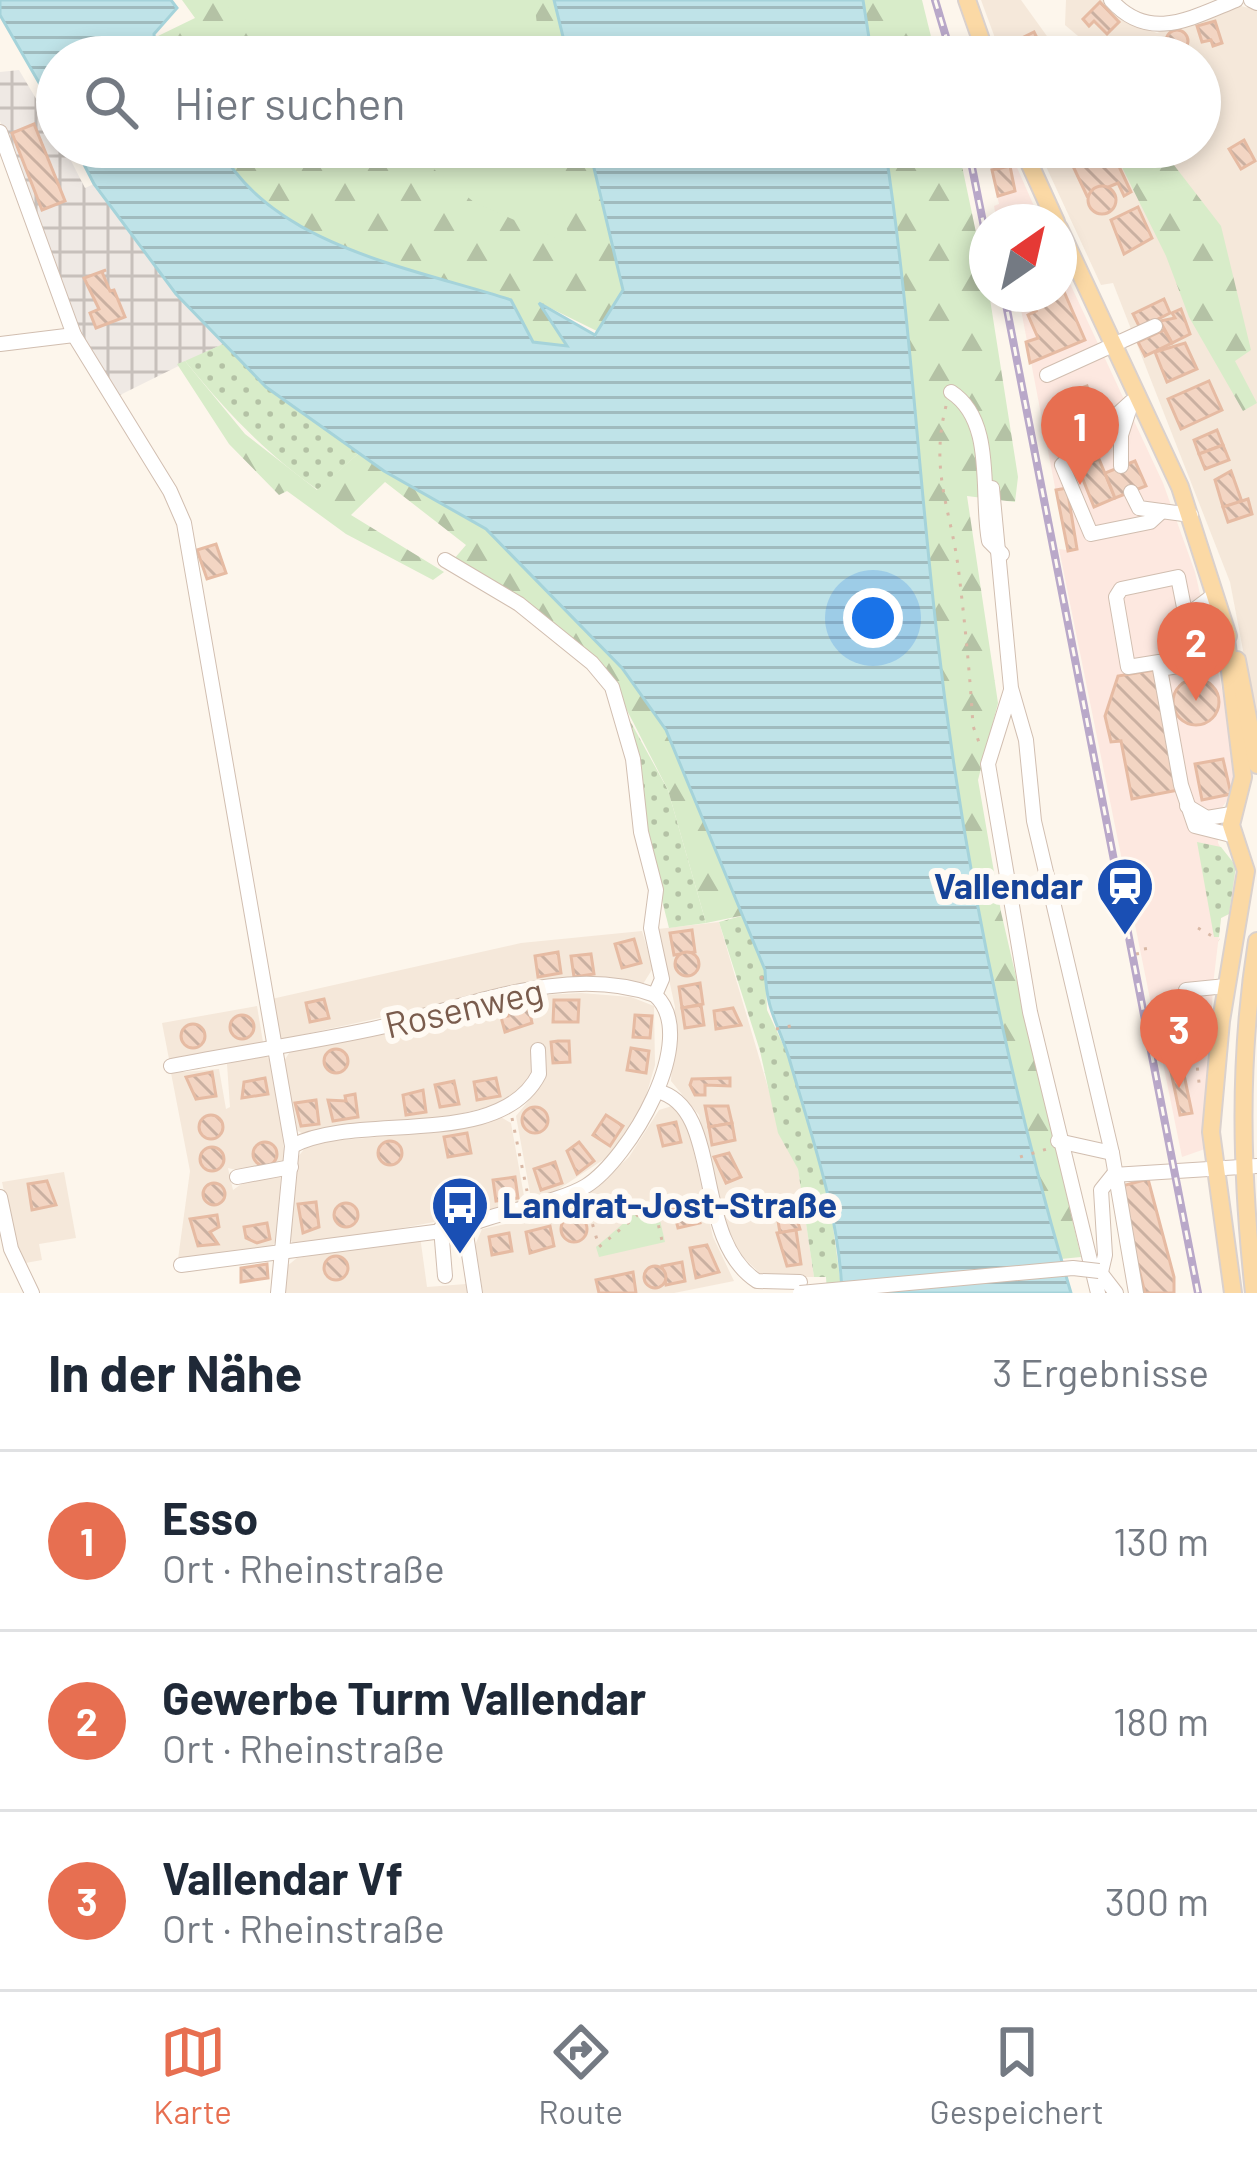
<!DOCTYPE html>
<html lang="de">
<head>
<meta charset="utf-8">
<style>
  :root { --surface:#fff; --page:#f6f6f7; --text:#1f2937; --muted:#747a83; --line:#e0e1e3; --accent:#e76f51 }
  body { margin:0; font-family:Barlow,sans-serif; background:var(--page); color:var(--text) }
  .compass { position:absolute; left:969px; top:204px; width:108px; height:108px; border-radius:50%; background:var(--surface); box-shadow:0 6px 18px #0003; rotate:34deg }
  .you { position:absolute; left:873px; top:618px; width:42px; height:42px; margin:-30px; border:9px solid #fff; border-radius:50%; background:#1a73e8; box-shadow:0 0 0 18px #1a73e833 }
  .badge { display:grid; place-items:center; width:78px; height:78px; border-radius:50%; background:var(--accent); color:#fff; font-size:39px; font-weight:700 }
  .pin { position:absolute; translate:-50% -99px; filter:drop-shadow(0 3px 6px #0008) }
  .pin::after { content:''; position:absolute; top:63px; width:42px; height:36px; background:inherit; clip-path:polygon(0 0,100% 0,50% 100%) }
  .list { margin:0; padding:0; list-style:none }
  h2 { display:flex; justify-content:space-between; align-items:center; height:156px; margin:0; padding:0 48px; font-size:51px }
  h2 small { font-size:39px; font-weight:400; color:var(--muted) }
  .list li { display:grid; grid-template-columns:78px 1fr auto; gap:36px; align-items:center; box-sizing:border-box; height:180px; padding:0 48px; border-top:3px solid var(--line) }
  .list b { display:block; font-size:45px; white-space:nowrap }
  .list p { margin:0; font-size:39px; white-space:nowrap; color:var(--muted) }
  .list em { font-size:39px; font-style:normal; color:var(--muted) }
  .icon { flex:none; width:66px; height:66px; fill:none; stroke:currentColor; stroke-width:2; stroke-linecap:round; stroke-linejoin:round }
  .map { position:relative; flex:none; width:1257px; height:1293px; overflow:hidden }
  .search { position:absolute; background:var(--surface); box-shadow:0 6px 18px #0003; left:36px; right:36px; top:36px; height:132px; display:flex; align-items:center; gap:30px; box-sizing:border-box; padding:0 42px; border-radius:66px; color:var(--muted); font-size:45px }
  .sheet { height:696px; background:var(--surface) }
  nav { display:flex; justify-content:space-around; align-items:center; box-sizing:border-box; height:168px; border-top:3px solid var(--line); background:var(--surface); font-size:33px; color:var(--muted) }
  nav a { display:grid; justify-items:center; gap:6px }
  nav .on { color:var(--accent) }
  .map>svg:first-child { display:block }
</style>
</head>
<body>
<div class="map">
<svg width="1257" height="1293" viewBox="0 0 1257 1293">
  <defs>
    <pattern id="industrial-grid" width="8" height="8" patternUnits="userSpaceOnUse" patternTransform="scale(3)"><rect width="8" height="8" fill="#efe9e4"/><path d="M0 4h8M4 0v8" fill="none" stroke="#c7c0bb"/></pattern>
    <pattern id="grass-dots" width="8" height="8" patternUnits="userSpaceOnUse" patternTransform="scale(3)"><rect width="8" height="8" fill="#d8ecc9"/><path d="M2 2h.1M6 6h.1" fill="none" stroke="#b4c2a5" stroke-width="1.8" stroke-linecap="round"/></pattern>
    <pattern id="forest-firs" width="22" height="20" patternUnits="userSpaceOnUse" patternTransform="scale(3)"><rect width="22" height="20" fill="#d8ecc9"/><path d="M5 1l3.5 6h-7zM16 11l3.5 6h-7z" fill="#b4c2a5"/></pattern>
    <pattern id="water-rules" width="6" height="5" patternUnits="userSpaceOnUse" patternTransform="scale(3)"><rect width="6" height="5" fill="#bfe3e8"/><path d="M0 2.5h6" fill="none" stroke="#a0bbbe"/></pattern>
    <pattern id="building-back-hatch" width="6" height="6" patternUnits="userSpaceOnUse" patternTransform="scale(3)"><rect width="6" height="6" fill="#f3d5c3"/><path d="M-1 5l2 2M0 0l6 6M5-1l2 2" fill="none" stroke="#cab0a1"/></pattern>
  </defs>
  <rect width="100%" height="100%" fill="#fdf6ec"/>
  <g fill="#f5e8da">
    <path d="M981,0H1021L1062,57H1002Z"/>
    <path d="M1066,0H1103L1123,21L1157,33L1237,5L1257,10V724L1230,582L1113,283L1101,285L1037,147H1200V57H1103L1065,25Z"/>
    <path d="M719,922L772,1101L798,1168L814,1277H764L731,1246L699,1115L671,1081L675,1007L658,929Z"/>
    <path d="M642,931L653,968L643,984L466,999L283,1039L275,1036L267,1000L521,943Z"/>
    <path d="M581,993L631,997L654,1006L655,1065L643,1106L609,1156L542,1200L530,1193L516,1116L539,1088L540,1046L531,1048L533,1075L511,1101L436,1120L303,1134L292,1127L284,1061L291,1050L525,996Z"/>
    <path d="M257,1006L263,1042L169,1059L162,1023Z"/>
    <path d="M259,1053L271,1059L277,1082L285,1161L245,1172L228,1168L233,1190L247,1180L281,1174L277,1240L269,1250L262,1247L178,1259L190,1171L171,1073L219,1069L226,1109L230,1107L227,1064Z"/>
    <path d="M672,1106L686,1118L713,1237L734,1281L674,1293H483L475,1245L482,1229L543,1216L590,1193L629,1157L659,1110Z"/>
    <path d="M499,1116L511,1123L524,1196L516,1207L337,1240L294,1245L289,1238L297,1158L309,1143L411,1134Z"/>
    <path d="M64,1172L76,1238L39,1244L42,1260L20,1264L2,1182Z"/>
    <path d="M420,1236L427,1287L466,1284L467,1293H283L286,1267L297,1258Z"/>
  </g>
  <g fill="#fde8e0">
    <path d="M986,147H1008L1041,222H997L994,206L999,204Z"/>
    <path d="M1059,260L1163,483L1195,572L1228,715L1236,787L1219,812L1218,843L1236,876L1229,914L1221,918L1213,985L1205,1149L1182,1157L1059,549L1067,550L1018,294H1059Z"/>
  </g>
  <path fill="url(#industrial-grid)" d="M19,70L57,134V147H64L85,188L94,184L176,294L223,344L118,396L78,331L0,121V72Z"/>
  <g fill="url(#grass-dots)">
    <path d="M223,344L266,387L359,453L318,490C265,453 226,411 185,361Z"/>
    <path d="M629,719L668,790L706,923L669,928L648,845Z"/>
    <path d="M1197,842L1221,847L1236,866L1229,914L1221,918L1219,937H1214Z"/>
    <path d="M745,915L765,970L767,1010L787,1053L829,1197L842,1293H827L826,1277H814L798,1169L778,1133L760,1051L719,922Z"/>
  </g>
  <g fill="url(#forest-firs)">
    <path d="M182,0H554L568,57H160L158,36L195,18Z"/>
    <path d="M863,0H922L936,57H872Z"/>
    <path d="M216,147H589L623,290L605,335L542,304L569,346L533,342L309,241L232,188Z"/>
    <path d="M885,147H958L990,299L1018,477L1015,502L967,496L998,703L978,780L1001,912L1081,1257L1061,1259C1002,1057 961,844 937,635C918,473 910,309 885,147Z"/>
    <path d="M1112,147H1160L1221,226L1251,350L1235,361L1257,403L1243,411L1189,317L1166,256Z"/>
    <path d="M185,361L245,434L317,490L359,453L486,529L622,668L666,730L745,915L706,923L668,790L615,687L514,594L454,559L466,545L385,482L351,515L444,572L433,580L346,534L287,491L279,495L229,444L177,364Z"/>
  </g>
  <g fill="#d8ecc9">
    <path d="M217,0H534L541,57H298Z"/>
    <path d="M407,147H550L570,244L475,203Z"/>
    <path d="M657,1207L665,1242L599,1257L596,1247L639,1210Z"/>
  </g>
  <g fill="url(#water-rules)" stroke="#a5d3da" stroke-width="3">
    <path d="M0,0H171L177,8L154,34L156,57H57V114L0,15Z"/>
    <path d="M554,0H863L872,57H568Z"/>
    <path d="M75,147H219C271,246 413,268 511,300L533,342L567,346L539,303L595,335L623,290L589,147H885C910,309 918,472 937,635C962,857 1008,1079 1071,1293H842C839,1212 811,1135 789,1058C777,1020 767,1013 765,970L666,730L622,668L486,529L384,471L266,387L176,294L94,184Z"/>
  </g>
  <g fill="url(#building-back-hatch)" stroke="#e6bba3" stroke-width="3">
    <path d="M1100,2L1119,22L1107,34L1094,21L1089,26L1083,19Z"/>
    <path d="M1215,21L1222,43L1213,46L1211,40L1202,42L1197,26Z"/>
    <circle cx="1177" cy="41" r="11"/>
    <path d="M1034,32L1038,40L1044,39L1052,56L1032,57L1022,38Z"/>
    <path d="M34,124L65,201L42,210L12,133Z"/>
    <path d="M1244,140L1255,161L1241,169L1229,149Z"/>
    <path d="M1064,147H1110L1131,192L1124,196L1118,183L1087,196Z"/>
    <path d="M1010,166L1015,191L998,196L992,170Z"/>
    <circle cx="1102" cy="200" r="14"/>
    <path d="M1138,207L1152,238L1124,254L1111,220Z"/>
    <path d="M106,270L102,272L110,291L114,290L125,317L96,328L90,313L99,309L84,278Z"/>
    <path d="M1059,280L1085,340L1030,363L1026,342L1038,338L1028,315L1036,311L1024,296L1059,294Z"/>
    <path d="M1164,299L1170,313L1140,328L1133,314Z"/>
    <path d="M1181,309L1190,334L1172,343L1160,321L1175,318L1172,313Z"/>
    <path d="M1164,330L1172,343L1145,356L1138,342Z"/>
    <path d="M1185,343L1197,369L1167,382L1155,352Z"/>
    <path d="M1209,381L1222,410L1181,429L1168,399Z"/>
    <path d="M1087,386L1094,405L1075,412L1068,393Z"/>
    <path d="M1067,411L1074,444L1054,448L1048,414Z"/>
    <path d="M1217,430L1223,445L1199,454L1194,440Z"/>
    <path d="M1223,445L1229,460L1205,469L1199,454Z"/>
    <path d="M1099,459L1115,498L1094,507L1078,467Z"/>
    <path d="M1135,461L1146,486L1115,498L1105,473Z"/>
    <path d="M1231,471L1242,502L1223,507L1215,480Z"/>
    <path d="M1067,488L1077,549L1068,551L1056,490Z"/>
    <path d="M1248,499L1252,514L1228,522L1223,507Z"/>
    <path d="M216,544L226,573L207,579L197,550Z"/>
    <path d="M1154,670L1178,790L1132,799L1121,741L1111,742L1105,716L1118,676Z"/>
    <circle cx="1196" cy="702" r="23"/>
    <path d="M1223,759L1231,794L1202,800L1195,764Z"/>
    <path d="M692,930L695,952L674,955L670,933Z"/>
    <path d="M634,939L641,963L622,968L615,944Z"/>
    <circle cx="687" cy="964" r="12"/>
    <path d="M558,952L561,973L538,977L535,956Z"/>
    <path d="M591,954L594,974L574,977L571,956Z"/>
    <path d="M700,983L703,1004L682,1008L679,987Z"/>
    <path d="M324,999L329,1018L310,1022L306,1003Z"/>
    <path d="M554,1000H579L578,1022H553Z"/>
    <path d="M528,1004L532,1023L505,1032L501,1017L508,1016L507,1010Z"/>
    <path d="M701,1005L704,1025L685,1028L682,1008Z"/>
    <path d="M733,1008L741,1025L716,1029L714,1011Z"/>
    <path d="M1183,1011L1191,1059L1171,1058L1162,1015Z"/>
    <circle cx="242" cy="1027" r="12"/>
    <path d="M635,1015L652,1016L650,1038L633,1037Z"/>
    <circle cx="193" cy="1036" r="12"/>
    <path d="M558,1041H569L570,1062L553,1063L551,1042Z"/>
    <path d="M631,1048L649,1051L646,1073L627,1070Z"/>
    <circle cx="336" cy="1061" r="12"/>
    <path d="M1182,1065L1192,1113L1180,1115L1170,1067Z"/>
    <path d="M212,1072L216,1096L196,1099L186,1077Z"/>
    <path d="M265,1078L268,1094L242,1098L244,1082Z"/>
    <path d="M496,1078L500,1096L477,1100L474,1082Z"/>
    <path d="M730,1078V1086L705,1085V1095H695L690,1085L692,1079Z"/>
    <path d="M454,1081L459,1104L440,1107L435,1085Z"/>
    <path d="M423,1090L426,1112L406,1115L403,1095Z"/>
    <path d="M355,1094L358,1117L333,1121L328,1100L346,1101L345,1096Z"/>
    <path d="M316,1100L319,1124L301,1126L295,1103Z"/>
    <path d="M705,1106H728L732,1123L709,1127Z"/>
    <circle cx="535" cy="1120" r="13"/>
    <path d="M606,1115L623,1126L610,1146L593,1135Z"/>
    <circle cx="211" cy="1127" r="12"/>
    <path d="M676,1122L681,1142L663,1146L658,1126Z"/>
    <path d="M732,1123L735,1140L712,1145L709,1127Z"/>
    <path d="M467,1133L471,1153L448,1157L444,1137Z"/>
    <circle cx="390" cy="1153" r="12"/>
    <circle cx="265" cy="1154" r="12"/>
    <path d="M579,1142L594,1161L577,1174L567,1151Z"/>
    <circle cx="212" cy="1159" r="12"/>
    <path d="M729,1153L741,1177L726,1183L714,1157Z"/>
    <path d="M555,1162L562,1183L541,1190L534,1169Z"/>
    <path d="M515,1177L518,1198L496,1201L493,1180Z"/>
    <path d="M1148,1179L1174,1277V1293H1145L1118,1187Z"/>
    <path d="M47,1181L56,1205L32,1210L28,1184Z"/>
    <circle cx="214" cy="1194" r="11"/>
    <path d="M473,1183L477,1204L455,1207L452,1187Z"/>
    <path d="M316,1202L319,1227L303,1233L298,1204Z"/>
    <circle cx="346" cy="1215" r="12"/>
    <path d="M695,1203L700,1223L678,1228L673,1208Z"/>
    <path d="M793,1206L800,1229L780,1233L776,1209Z"/>
    <path d="M217,1215L219,1227L210,1232L218,1244L198,1246L190,1219Z"/>
    <circle cx="574" cy="1229" r="13"/>
    <path d="M267,1223L270,1239L257,1243L246,1238L244,1227Z"/>
    <path d="M550,1226L554,1246L530,1253L526,1232Z"/>
    <path d="M796,1230L801,1264L787,1266L777,1233Z"/>
    <path d="M509,1233L512,1251L492,1255L489,1237Z"/>
    <path d="M707,1245L719,1272L696,1278L690,1248Z"/>
    <circle cx="336" cy="1268" r="12"/>
    <path d="M682,1262L685,1281L666,1285L662,1266Z"/>
    <path d="M267,1264L268,1278L241,1282V1268Z"/>
    <circle cx="655" cy="1277" r="11"/>
    <path d="M633,1272L636,1293H599L596,1280Z"/>
  </g>
  <g fill="none" stroke-linecap="round" stroke-linejoin="round">
    <defs>
      <g id="minor">
        <path d="M1111,0C1149,43 1191,18 1236,0"/>
        <path d="M1251,0L1257,3"/>
        <path d="M0,132L74,335L170,491L184,523L292,1146L278,1293"/>
        <path d="M0,344L74,335"/>
        <path d="M1047,375L1155,326"/>
        <path d="M951,392C996,421 980,495 989,541L1002,554"/>
        <path d="M1131,402L1062,465L1091,534L1150,522L1162,511"/>
        <path d="M1121,466V435L1131,404"/>
        <path d="M992,488L1011,688L1026,740L1034,821L1112,1153L1136,1293"/>
        <path d="M1131,492L1139,508L1191,515"/>
        <path d="M445,560L519,604L592,663L612,687L633,759L641,832L656,890L651,928L662,979L655,995"/>
        <path d="M1186,616L1215,594"/>
        <path d="M1159,662L1128,667L1116,597L1121,589L1178,577L1195,663L1160,669L1181,785L1195,826L1235,836"/>
        <path d="M1011,690L988,764L1030,1012L1098,1293"/>
        <path d="M1187,806L1207,818L1231,814"/>
        <path d="M1186,990L1226,986"/>
        <path d="M171,1066C238,1053 306,1043 372,1029C461,1010 565,962 655,995"/>
        <path d="M657,1091C724,1107 691,1238 757,1281L800,1282"/>
        <path d="M1058,1141L1112,1153"/>
        <path d="M292,1146C358,1111 500,1151 539,1074L538,1050"/>
        <path d="M237,1177L291,1167"/>
        <path d="M0,1197L11,1249L32,1293"/>
        <path d="M441,1228L445,1276"/>
        <path d="M465,1228L475,1293"/>
        <path d="M181,1265L465,1228C479,1215 555,1205 586,1186C628,1160 702,1038 655,995"/>
        <path d="M1099,1271L1116,1293"/>
        <path d="M1101,1272L1105,1255L1101,1190L1113,1175L1257,1166"/>
      </g>
      <g id="major">
        <path d="M967,0L987,57"/>
        <path d="M1022,147L1056,222"/>
        <path d="M1059,228L1180,487L1228,636"/>
        <path d="M1225,630L1243,777L1231,825L1246,871L1221,1021L1211,1132L1233,1293"/>
        <path d="M1237,660L1257,765"/>
        <path d="M1254,1293C1241,1172 1238,1061 1257,941"/>
      </g>
    </defs>
    <use href="#minor" stroke="#d1beb0" stroke-width="16"/>
    <use href="#major" stroke="#dad1cd" stroke-width="20"/>
    <g stroke="#d9b8a5" stroke-width="3" stroke-dasharray="3 9" stroke-linecap="butt">
      <path d="M946,406C929,473 952,511 959,574C965,624 970,675 973,726L980,745"/>
      <path d="M1198,928L1219,940"/>
      <path d="M1136,954L1146,952L1145,946"/>
      <path d="M760,978L771,975"/>
      <path d="M1147,1013L1190,1004L1200,1091"/>
      <path d="M776,1029L795,1025"/>
      <path d="M512,1118L527,1191"/>
      <path d="M1020,1157L1047,1149"/>
      <path d="M586,1201L599,1247L640,1213L655,1210L663,1245"/>
    </g>
    <use href="#minor" stroke="#fff" stroke-width="14"/>
    <use href="#major" stroke="#fbd9a5" stroke-width="16"/>
    <defs>
      <g id="rail">
        <path d="M935,0L952,57"/>
        <path d="M968,147L987,242"/>
        <path d="M1004,294L1198,1293"/>
      </g>
    </defs>
    <use href="#rail" stroke="#b9a8c9" stroke-width="8"/>
    <use href="#rail" stroke="#fffaf3" stroke-width="3" stroke-dasharray="9" stroke-linecap="butt"/>
    <defs>
      <path id="minor-bridge" d="M800,1293L1073,1268L1099,1271"/>
    </defs>
    <use href="#minor-bridge" stroke="#d1beb0" stroke-width="16" stroke-linecap="butt"/>
    <use href="#minor-bridge" stroke="#fff" stroke-width="14"/>
  </g>
  <defs>
    <symbol id="station-pin" viewBox="-11 -11 22 30"><path d="M0 17L-7.5 6A9.5 9.5 0 1 1 7.5 6Z" fill="#1a4fb4" stroke="#fffaf3"/><path d="M-3-6H3Q5-6 5-4V2Q5 4 3 4L4.5 6H3L1.5 4h-3L-3 6H-4.5L-3 4Q-5 4-5 2V-4Q-5-6-3-6ZM-3.5-4v3h7v-3ZM-3.5 1v1.5H-2V1ZM2 1v1.5H3.5V1Z" fill="#fff"/></symbol>
    <symbol id="bus-pin" viewBox="-11 -11 22 30"><path d="M0 17L-7.5 6A9.5 9.5 0 1 1 7.5 6Z" fill="#1a4fb4" stroke="#fffaf3"/><path d="M-5-6H5V4H4V6H2V4H-2V6H-4V4H-5ZM-3.5-4V0h7V-4ZM-3.5 1.2v1.5H-2V1.2ZM2 1.2v1.5H3.5V1.2Z" fill="#fff"/></symbol>
  </defs>
  <g fill-rule="evenodd">
    <use href="#station-pin" x="1092" y="853" width="66" height="90"/>
    <use href="#bus-pin" x="427" y="1172" width="66" height="90"/>
  </g>
  <g text-anchor="middle" stroke-width="12" stroke-linejoin="round" paint-order="stroke">
    <g font-size="36" font-weight="bold" fill="#164399" stroke="#fffaf3" text-anchor="end">
      <text x="1083" y="899">Vallendar</text>
      <text x="502" y="1218" text-anchor="start">Landrat-Jost-Straße</text>
    </g>
    <g font-size="36" fill="#7a5c4d" stroke="#fffaf3">
      <text transform="translate(464 1008) rotate(-13)" y="13">Rosenweg</text>
    </g>
  </g>
</svg>
<svg class="compass" viewBox="-18 -18 36 36"><path d="M0-13l5 13h-10z" fill="#e53935"/><path d="M0 13l5-13h-10z" fill="#747a83"/></svg>
<div class="you"></div>
<div class="pin badge" style="left:1080px;top:485px">1</div>
<div class="pin badge" style="left:1196px;top:701px">2</div>
<div class="pin badge" style="left:1179px;top:1088px">3</div>
<div class="search"><svg class="icon" aria-label="search" viewBox="0 0 24 24"><circle cx="10" cy="10" r="6"/><path d="M15 15l6 6"/></svg>Hier suchen</div>
</div>
<section class="sheet">
<h2>In der Nähe<small>3 Ergebnisse</small></h2>
<ul class="list">
<li><span class="badge">1</span><div><b>Esso</b><p>Ort · Rheinstraße</p></div><em>130 m</em></li>
<li><span class="badge">2</span><div><b>Gewerbe Turm Vallendar</b><p>Ort · Rheinstraße</p></div><em>180 m</em></li>
<li><span class="badge">3</span><div><b>Vallendar Vf</b><p>Ort · Rheinstraße</p></div><em>300 m</em></li>
</ul>
</section>
<nav>
<a class="on"><svg class="icon" aria-label="map" viewBox="0 0 24 24"><path d="M3 6l6-2 6 2 6-2v14l-6 2-6-2-6 2zM9 4v14M15 6v14"/></svg>Karte</a>
<a><svg class="icon" aria-label="directions" viewBox="0 0 24 24"><path d="M12 3l9 9-9 9-9-9zM9 14v-3h6M13 9l2 2-2 2"/></svg>Route</a>
<a><svg class="icon" aria-label="saved" viewBox="0 0 24 24"><path d="M7 4h10v16l-5-4-5 4z"/></svg>Gespeichert</a>
</nav>
</body>
</html>
